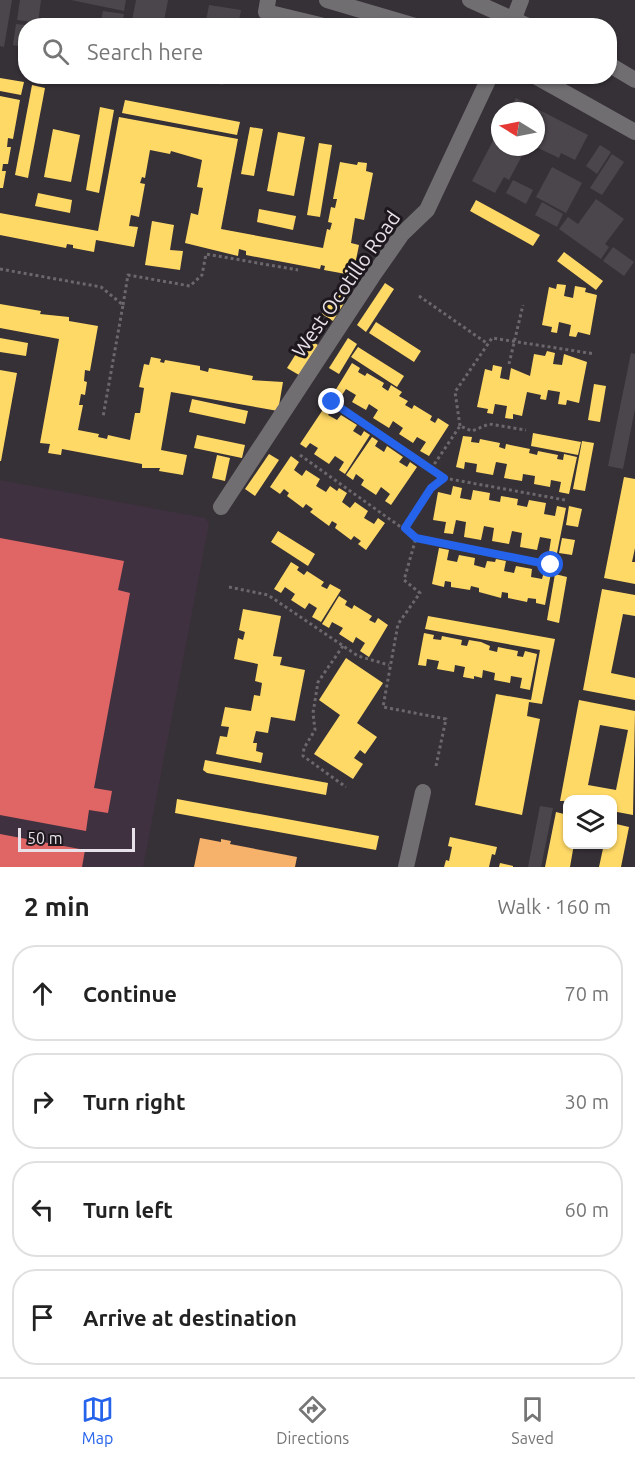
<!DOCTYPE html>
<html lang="en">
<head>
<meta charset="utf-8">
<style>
  :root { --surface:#fff; --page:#f2f2f2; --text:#222; --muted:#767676; --line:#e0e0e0; --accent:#2563eb }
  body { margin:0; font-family:Ubuntu,sans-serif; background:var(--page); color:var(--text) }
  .controls { position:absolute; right:18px; bottom:18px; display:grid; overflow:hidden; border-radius:12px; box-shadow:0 2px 4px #0004 }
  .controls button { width:54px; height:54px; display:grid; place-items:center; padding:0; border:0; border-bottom:2px solid var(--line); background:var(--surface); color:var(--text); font:30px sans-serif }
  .compass { position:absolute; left:491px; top:102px; width:54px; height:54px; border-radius:50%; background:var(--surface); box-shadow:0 2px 4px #0004; rotate:280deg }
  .scale { position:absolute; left:18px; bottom:15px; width:117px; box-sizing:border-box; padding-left:6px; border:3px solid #e9e1e9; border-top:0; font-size:16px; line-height:21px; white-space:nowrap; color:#e9e1e9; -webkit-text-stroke:4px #1d181d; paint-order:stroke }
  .stop { position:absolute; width:18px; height:18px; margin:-14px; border:4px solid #2563eb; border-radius:50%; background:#fff }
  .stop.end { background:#2563eb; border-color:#fff; box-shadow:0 2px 6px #0008 }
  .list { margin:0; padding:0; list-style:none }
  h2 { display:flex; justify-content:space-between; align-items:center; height:78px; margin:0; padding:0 24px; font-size:26px }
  h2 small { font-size:20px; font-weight:400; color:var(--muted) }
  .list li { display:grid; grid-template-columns:39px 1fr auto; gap:18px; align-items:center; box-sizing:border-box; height:96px; margin:0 12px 12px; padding:0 12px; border:2px solid var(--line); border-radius:24px }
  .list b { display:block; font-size:22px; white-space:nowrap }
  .list em { font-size:20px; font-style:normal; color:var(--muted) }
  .icon { flex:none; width:33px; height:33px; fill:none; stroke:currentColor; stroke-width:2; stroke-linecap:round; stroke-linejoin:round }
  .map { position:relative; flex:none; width:635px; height:867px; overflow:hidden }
  .search { position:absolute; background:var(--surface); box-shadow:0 2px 4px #0004; left:18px; right:18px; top:18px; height:66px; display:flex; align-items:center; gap:15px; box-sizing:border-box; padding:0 21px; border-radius:24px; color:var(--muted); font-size:22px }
  .sheet { height:510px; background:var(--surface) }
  nav { display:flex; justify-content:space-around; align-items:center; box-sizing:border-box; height:84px; border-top:2px solid var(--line); background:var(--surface); font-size:16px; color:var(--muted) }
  nav a { display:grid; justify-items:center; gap:3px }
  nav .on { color:var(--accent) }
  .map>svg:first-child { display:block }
</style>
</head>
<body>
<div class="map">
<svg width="635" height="867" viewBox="0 0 635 867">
  <rect width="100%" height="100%" fill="#363037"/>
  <path fill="#403141" d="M0,480L205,518L209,524L143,867H0Z"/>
  <g fill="#ffd966" fill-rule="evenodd">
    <path d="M0,78L24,82L21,95L0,91Z"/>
    <path d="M32,85L45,88L28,178L15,175Z"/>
    <path d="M0,96L20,100L13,139L8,138L7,147H11L8,164H3L2,171H6L3,188H0Z"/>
    <path d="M125,100L240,122L237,135L122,113Z"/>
    <path d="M100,107L114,110L99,193L86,190Z"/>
    <path d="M119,117L238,139L221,229L323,248L327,229L330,230L332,223L328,222L331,207L335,208L337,199H333L340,162L357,165L358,162L367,163L366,171L373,173L364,220L355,218L351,243L359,245L355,265L348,263L346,274L324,270L325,266L321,265L320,269L246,255V251L239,249L238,256L185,243L191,213L198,215L203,188L197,187L202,160L171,151L170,154L150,150L145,178L142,177L140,183L145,184L139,217L131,215L129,226L138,227L134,247L96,240L94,252L73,248V245L67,244L66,248L0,235V213L98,231Z"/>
    <path d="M250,127L263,129L254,176L241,174Z"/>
    <path d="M53,129L80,135L71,182L44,177Z"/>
    <path d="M278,132L305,137L294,196L267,191Z"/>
    <path d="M319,143L332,145L320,217L307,215Z"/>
    <path d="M38,193L72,200L70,213L35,206Z"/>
    <path d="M476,200L540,235L533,246L470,211Z"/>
    <path d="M259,209L296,216L293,230L257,222Z"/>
    <path d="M152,221L174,225L170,250L183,251L180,270L145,265Z"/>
    <path d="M564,252L603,281L596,290L557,261Z"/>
    <path d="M385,283L394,289L366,332L357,325Z"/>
    <path d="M340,284L351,292L333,321L322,314Z"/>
    <path d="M557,284L566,285L564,296L573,298L575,286L586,288L585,292L597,295L590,335L578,332L576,337L569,336L571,325L559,322L557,333L551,332L552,327L542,325L549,287L556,289Z"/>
    <path d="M0,304L41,311L40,314L69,317V321L98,326L90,371L85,370L84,381L87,382L85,395L81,394L79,405H83L78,430L99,434L98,437L107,439L108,435L130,440L135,413H140L144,388L139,387L144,364L149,365L151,357L161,359L160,362L164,363L165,360L200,366V370L208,372L209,368L253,376L252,380L283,382L278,411L171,392L161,450L187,455L183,475L159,471L160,468H142V464L62,449L61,455L48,453L50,444L40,443L59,339L0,328Z"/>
    <path d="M376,322L421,351L414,362L369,333Z"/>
    <path d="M0,338L28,343L26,356L0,352Z"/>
    <path d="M306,338L318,345L299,375L287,368Z"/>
    <path d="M348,338L357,344L339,374L329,368Z"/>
    <path d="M358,347L404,376L397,387L351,357Z"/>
    <path d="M547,351L555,353L553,364L562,365L564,354L587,362L579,403L567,400L566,405L558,404L560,392L548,390L546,400L540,399L541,395L527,392L522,416L513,414V419L505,418L507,406L495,404L493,414L487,413L488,409L477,407L485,369L492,371L493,365L502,367L500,378L509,380L511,368L530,376L534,354L545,356Z"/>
    <path d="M352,363L360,368L358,372L365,376L367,373L384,383L382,387L388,391L391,385L402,392L399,396L408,401L405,405L412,409L414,405L432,416L430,420L435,423L438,418L449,425L429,456L420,451L426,442L417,437L413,443L399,434L403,428L393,421L389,428L373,418L378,410L369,404L366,410L352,402L356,395L346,389L342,395L335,391Z"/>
    <path d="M0,370L17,373L1,461H0Z"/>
    <path d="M594,384L606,386L600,422L588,420Z"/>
    <path d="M192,399L248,411L245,424L189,412Z"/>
    <path d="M326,405L332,409L328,415L337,420L341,415L357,425L353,431L361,436L364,431L370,435L345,474L339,470L344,462L335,456L329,464L314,454L318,448L310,443L306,448L300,444Z"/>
    <path d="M533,433L581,442L578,455L531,446Z"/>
    <path d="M197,435L245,445L242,458L194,448Z"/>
    <path d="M463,436L472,437L471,442L479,443L480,439L500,443L499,447L505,449L506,444L530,449L529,453L537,455L538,451L558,455L557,459L563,460L564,454L577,457L569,494L559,492L561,482L551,480L550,487L534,484L535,476L523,474L522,481L504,478L507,464L496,462L493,475L476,472L477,464L465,462L464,469L456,467Z"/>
    <path d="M372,437L378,441L375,446L384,452L387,446L403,457L399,462L407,467L410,462L417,467L391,505L385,501L390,494L381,487L376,495L361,485L364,480L356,474L353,480L346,475Z"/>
    <path d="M582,441L594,443L585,491L573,489Z"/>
    <path d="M269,454L279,460L255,496L245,489Z"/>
    <path d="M217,455L230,458L225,481L212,478Z"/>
    <path d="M291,456L299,462L294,470L302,476L306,470L320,479L316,486L326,492L330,486L337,491L339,488L347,493L342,502L350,508L355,502L368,511L364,518L374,524L378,518L385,523L366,550L358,544L361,541L354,536L351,540L335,528L337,524L332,521L329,526L310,512L313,509L306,504L303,508L287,496L289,493L284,489L280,494L270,487Z"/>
    <path d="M624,477L635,479V548L632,562H635V584L604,578Z"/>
    <path d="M453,486L462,488L460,498L471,500L473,490L490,493L489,500L500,502L501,496L518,499L517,505L527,507L529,500L546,503L544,514L555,516L557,506L566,508L557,553L549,552L551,539L540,537L537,550L520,547L522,533L512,531L509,544L492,541L494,528L484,526L481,540L464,537L466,522L456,520L453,534L444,533L446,522L433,520L438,492L451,495Z"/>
    <path d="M569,506L582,509L578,527L566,525Z"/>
    <path d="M278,531L315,554L308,566L271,542Z"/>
    <path d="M562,538L575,540L572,555L559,553Z"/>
    <path d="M439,548L449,550L447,560L457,562L459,555L475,558L474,565L485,568L487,561L495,562L496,559L506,561L504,571L514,573L516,566L532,569L531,577L542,579L544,572L551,573L545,605L536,603V599L528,598L527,602L508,598V593L502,592L501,598L479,592V588L471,586L470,590L451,587V582L445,581L444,587L432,584Z"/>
    <path d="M291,562L299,567L297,570L304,575L307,571L324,582L321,586L327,589L330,584L341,590L321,622L312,617L317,608L309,603L305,609L291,600L295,594L285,587L281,593L274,589Z"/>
    <path d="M555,574L567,577L559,623L547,620Z"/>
    <path d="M602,589L635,595V616L623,614L611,673L635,678V700L583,690Z"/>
    <path d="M339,596L347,601L345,605L352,609L354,605L372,616L369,620L375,623L378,618L388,625L369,657L360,651L365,643L356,637L353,643L339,634L343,628L332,622L329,628L322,624Z"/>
    <path d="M243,609L281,616L273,656L282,657L280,665L305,670L295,721L271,717L268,733L256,731L253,743H257L256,751L263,753L261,763L216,754L220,736L227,737L229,727L221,726L225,707L251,711L254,695L260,696L262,683L255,681L258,664L234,659L238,638L243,640L245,632L239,630Z"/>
    <path d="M428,616L555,639L542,704L529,702L527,716L540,719L522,815L475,805L496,694L531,700L540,650L425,629Z"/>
    <path d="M424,633L434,635L433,639L441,640L442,636L462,640L461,645L467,646L469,640L481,642L490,646L489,650L497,652L498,647L518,651L517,656L523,657L525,651L537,654L530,690L520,688L522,678L511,676L510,683L494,680L495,673L483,670L482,678L474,676V679L463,677L465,667L455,665L454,672L437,669L439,661L427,659L426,666L418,665Z"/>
    <path d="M346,658L383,683L357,723L377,737L365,754L360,750L354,758L363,764L353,779L314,754L340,715L319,700Z"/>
    <path d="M579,700L635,711L633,815L612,811V800L560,801ZM600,725L628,730L616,790L588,785Z"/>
    <path d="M205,760L328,783L326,795L207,773L203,770Z"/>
    <path d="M177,799L379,836L376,850L175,813Z"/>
    <path d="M556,812L568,815V844H574L570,867H545Z"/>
    <path d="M612,823L629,827L621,867H599L604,844H612Z"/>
    <path d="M450,837L497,847L495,855L492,854L489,867H444L446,860L449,861L452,847L448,846Z"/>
    <path d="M500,863L513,866V867H499Z"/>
  </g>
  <g fill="#e06666">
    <path d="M0,538L124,561L118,590L130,593L94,788L112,791L108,813L89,810L86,831L0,815Z"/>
    <path d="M0,834L85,850L82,867H0Z"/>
  </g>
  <path fill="#f6b26b" d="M200,838L221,842V839L231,841L230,844L297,857L295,867H194Z"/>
  <g fill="#4b464c">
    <path d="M0,0H12L4,47L0,46Z"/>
    <path d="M20,0H41L38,23L17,20Z"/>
    <path d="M71,0H126L124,11Z"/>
    <path d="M136,0H168L163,26H131Z"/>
    <path d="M209,5L241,10L238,26H205Z"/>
    <path d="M103,11L124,14L122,26H100Z"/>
    <path d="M16,24L26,25V48L13,45Z"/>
    <path d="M180,76H224L223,85Z"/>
    <path d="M516,98L588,135L575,160L561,153L559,158L536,147V111H509Z"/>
    <path d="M496,135L500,137V147H519L525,150L509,180L504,177L495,193L472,181Z"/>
    <path d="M600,145L611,152L597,174L586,166Z"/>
    <path d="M612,154L624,162L602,195L590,188Z"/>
    <path d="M552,167L582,183L566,213L536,197Z"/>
    <path d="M513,180L533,190L526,204L506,193Z"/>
    <path d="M596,199L624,219L605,244L609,247L601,259L559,229L568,217L578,224Z"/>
    <path d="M542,202L563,214L557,227L535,215Z"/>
    <path d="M613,247L634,262L624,276L603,261Z"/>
    <path d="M631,353L635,354V409L623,469L608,466Z"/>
    <path d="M540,806L553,808L541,867H528Z"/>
  </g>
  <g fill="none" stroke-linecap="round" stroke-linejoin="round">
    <g stroke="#6b676b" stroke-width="3" stroke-dasharray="3 3" stroke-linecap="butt">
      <path d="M0,269L101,287L123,305L103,417"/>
      <path d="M419,296L488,344"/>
      <path d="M123,305L128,275L190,286L202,275L206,254L298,270"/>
      <path d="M509,364L523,305"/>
      <path d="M332,402L444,478L431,488L405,528"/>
      <path d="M460,426L455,392L492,338L595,354"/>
      <path d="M300,455L416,538"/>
      <path d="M431,469L460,426L472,431L489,424L526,430"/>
      <path d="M444,478L565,500"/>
      <path d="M229,587L268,595L358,656L389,665"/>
      <path d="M343,646L318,682L313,713L315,730L304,748L303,756L346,787"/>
      <path d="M436,766L446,719L383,707L398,624L420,593L404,580L416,538L551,565"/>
    </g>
    <g stroke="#716e72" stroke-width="16">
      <path d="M268,0L266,12L324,26"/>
      <path d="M327,0L415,26"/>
      <path d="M470,0L528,26"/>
      <path d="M511,26L521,0"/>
      <path d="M610,65L635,80"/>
      <path d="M535,76L635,132"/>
      <path d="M221,507L372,277L402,234L427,210L490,76"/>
      <path d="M406,867L423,792"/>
    </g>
  </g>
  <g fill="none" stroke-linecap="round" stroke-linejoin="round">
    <path stroke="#2563eb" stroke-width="8" d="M332,402L444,478L431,488L405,528L416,538L551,565"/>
  </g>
  <g text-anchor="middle" stroke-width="6" stroke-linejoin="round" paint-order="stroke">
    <g font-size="20" fill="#e9e1e9" stroke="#1d181d">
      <text transform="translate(346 284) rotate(-55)" y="7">West Ocotillo Road</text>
    </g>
  </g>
</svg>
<div class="controls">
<button><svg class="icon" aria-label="layers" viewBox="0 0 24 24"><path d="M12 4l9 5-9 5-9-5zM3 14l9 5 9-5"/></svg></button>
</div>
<svg class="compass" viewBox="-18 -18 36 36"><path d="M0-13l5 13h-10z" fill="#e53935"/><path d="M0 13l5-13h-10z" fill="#767676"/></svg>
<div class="scale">50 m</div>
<div class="stop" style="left:551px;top:565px"></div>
<div class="stop end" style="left:332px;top:402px"></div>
<div class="search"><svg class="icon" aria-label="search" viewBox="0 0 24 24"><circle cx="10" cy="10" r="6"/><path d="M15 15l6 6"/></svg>Search here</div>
</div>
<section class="sheet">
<h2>2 min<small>Walk · 160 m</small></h2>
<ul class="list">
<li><svg class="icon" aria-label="ahead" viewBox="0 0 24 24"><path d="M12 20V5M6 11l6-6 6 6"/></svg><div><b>Continue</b></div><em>70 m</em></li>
<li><svg class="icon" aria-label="right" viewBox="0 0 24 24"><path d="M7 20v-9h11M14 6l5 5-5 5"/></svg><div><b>Turn right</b></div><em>30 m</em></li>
<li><svg class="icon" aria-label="left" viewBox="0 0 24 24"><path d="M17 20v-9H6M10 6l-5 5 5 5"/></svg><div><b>Turn left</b></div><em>60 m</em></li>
<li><svg class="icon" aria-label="arrive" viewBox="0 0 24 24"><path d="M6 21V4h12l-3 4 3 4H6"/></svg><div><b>Arrive at destination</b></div></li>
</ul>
</section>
<nav>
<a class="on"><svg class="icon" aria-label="map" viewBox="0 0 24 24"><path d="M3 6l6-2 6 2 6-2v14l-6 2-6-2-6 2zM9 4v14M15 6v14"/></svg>Map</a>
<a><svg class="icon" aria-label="directions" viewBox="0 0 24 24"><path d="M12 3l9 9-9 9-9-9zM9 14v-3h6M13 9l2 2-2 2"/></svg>Directions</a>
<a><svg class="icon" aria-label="saved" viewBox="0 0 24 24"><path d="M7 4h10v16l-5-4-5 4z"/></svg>Saved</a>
</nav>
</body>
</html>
